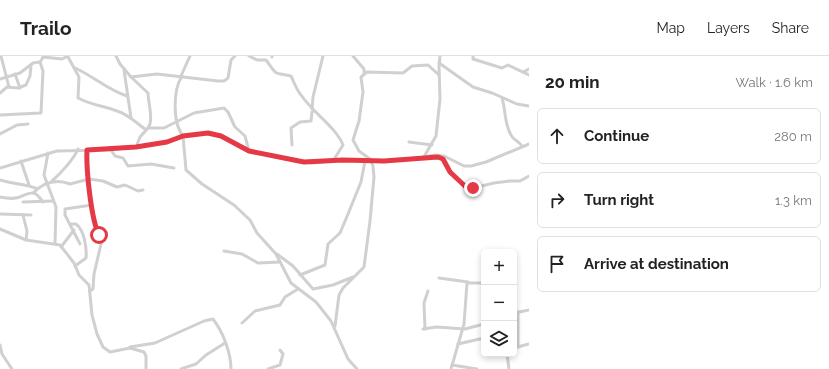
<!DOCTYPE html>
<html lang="en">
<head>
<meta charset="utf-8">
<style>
  :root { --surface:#fff; --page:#f6f6f6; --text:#222; --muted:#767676; --line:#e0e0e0 }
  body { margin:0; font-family:Raleway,sans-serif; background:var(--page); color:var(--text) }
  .controls { position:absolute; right:12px; bottom:12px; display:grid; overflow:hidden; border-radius:6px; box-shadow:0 2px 6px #0003 }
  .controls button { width:36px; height:36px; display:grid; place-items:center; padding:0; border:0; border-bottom:1px solid var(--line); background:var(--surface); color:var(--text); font:20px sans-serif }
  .stop { position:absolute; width:12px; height:12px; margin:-9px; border:3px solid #e63946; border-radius:50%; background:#fff }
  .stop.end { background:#e63946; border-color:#fff; box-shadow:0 1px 4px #0008 }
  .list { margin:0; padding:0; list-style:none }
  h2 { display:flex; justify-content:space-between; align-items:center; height:52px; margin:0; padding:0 16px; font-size:17px }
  h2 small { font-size:13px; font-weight:400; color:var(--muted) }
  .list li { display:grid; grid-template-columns:26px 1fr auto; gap:12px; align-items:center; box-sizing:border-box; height:56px; margin:0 8px 8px; padding:0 8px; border:1px solid var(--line); border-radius:6px }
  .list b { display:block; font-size:15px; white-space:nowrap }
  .list em { font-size:13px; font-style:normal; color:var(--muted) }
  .icon { flex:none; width:22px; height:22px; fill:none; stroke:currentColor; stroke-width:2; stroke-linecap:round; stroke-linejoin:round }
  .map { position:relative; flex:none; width:529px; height:313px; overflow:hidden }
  header { display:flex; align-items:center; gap:24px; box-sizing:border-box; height:56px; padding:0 20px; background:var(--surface); border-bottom:1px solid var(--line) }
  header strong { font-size:19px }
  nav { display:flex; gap:22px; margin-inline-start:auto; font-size:14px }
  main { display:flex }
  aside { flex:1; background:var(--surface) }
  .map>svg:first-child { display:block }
</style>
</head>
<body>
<header>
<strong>Trailo</strong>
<nav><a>Map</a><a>Layers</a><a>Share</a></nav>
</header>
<main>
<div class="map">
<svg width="529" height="313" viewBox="0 0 529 313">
  <rect width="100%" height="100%" fill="#fff"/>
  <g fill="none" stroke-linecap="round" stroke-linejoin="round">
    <g stroke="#d0d0d0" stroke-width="3">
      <path d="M1,0L9,31"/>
      <path d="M116,0L120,8L131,21L157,18L218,25H224L228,22L231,4L235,0"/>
      <path d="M249,0L257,4H266C278,20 272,16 291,20C294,26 296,33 301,39C313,57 336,71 343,89L333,105"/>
      <path d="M353,0L364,13V17"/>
      <path d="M473,0V3L502,12L508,9L529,19"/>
      <path d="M43,1L62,3L68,0"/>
      <path d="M68,1L79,21L78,42C91,49 104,50 117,55C128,58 136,67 145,73"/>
      <path d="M272,1V0"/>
      <path d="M439,7L473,31L492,37L517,48L529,50"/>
      <path d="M75,12C93,20 108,34 127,40"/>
      <path d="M124,14L131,62"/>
      <path d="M523,16L529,13"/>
      <path d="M15,18L20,32"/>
      <path d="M181,20L190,0"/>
      <path d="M182,20C173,34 172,68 184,81"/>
      <path d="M131,21L148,37C148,47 154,64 148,72"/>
      <path d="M0,23L20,17L33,7L40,6L44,0"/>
      <path d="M0,37L7,31L18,32L26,29L30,20L31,9"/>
      <path d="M502,42C506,55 504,67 511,79C513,84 519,85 522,90"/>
      <path d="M312,53L313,41L323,0"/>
      <path d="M0,59L41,57L43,15L40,6"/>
      <path d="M0,78L17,69L28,68"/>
      <path d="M183,80L186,114L202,128L234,149L250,164L257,177L276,198L291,227L316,246L331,265L348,303L357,313"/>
      <path d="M409,86L432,89"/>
      <path d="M292,89L291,72L300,66L311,65L312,56L314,55"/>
      <path d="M136,91L140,81L148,72H164L194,57L224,52L228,56L235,71L245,80L249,95"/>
      <path d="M87,94V114L94,166L101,188L94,218L93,233L90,235"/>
      <path d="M111,94L115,100L123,102L128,110L151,108L174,112"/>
      <path d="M48,97L44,119L56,151L55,187"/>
      <path d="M425,99L436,80L440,43L439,10L440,0"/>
      <path d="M434,101L443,103L450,116L469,133L494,127L510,125H520L529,120"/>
      <path d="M21,105L29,129"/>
      <path d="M0,112L57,95L111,94L167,86L183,80L208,77L221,80L249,95L294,105L312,107L343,104L378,105L414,103L434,99L444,100L464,110H471L486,106L529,88"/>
      <path d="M0,124C11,128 30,128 37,133"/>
      <path d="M52,125C60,118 74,103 78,93"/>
      <path d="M33,137C44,126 57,123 70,128L89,123L103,125L117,131L125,129L138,135L143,134"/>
      <path d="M0,141C7,142 15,144 22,140C34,135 35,135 43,146"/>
      <path d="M23,146L53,145"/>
      <path d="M0,158L31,159"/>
      <path d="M23,159L27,175L26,184"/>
      <path d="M71,168H76C84,174 87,191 86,202L75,210"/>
      <path d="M0,173L26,184L60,189L74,207L79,219L89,229L92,259L97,278L103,291L110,296L130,292L144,296L146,300V313"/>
      <path d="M80,188L65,159V153L92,149"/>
      <path d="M61,191L74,174"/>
      <path d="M224,195L242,198L258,207L280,206"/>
      <path d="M277,198L293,210L313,233L333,229L353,221"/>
      <path d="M300,219L325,209L328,188L340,177L348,158L361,126L365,105"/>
      <path d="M439,222L468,226"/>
      <path d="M518,256V291"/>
      <path d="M514,257L529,254"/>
      <path d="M242,267L255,255L280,249L285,241L298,233"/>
      <path d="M335,270L339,239L343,232L364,211L370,165L374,121L373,110L370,103L359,95L353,84L359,65L363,36L361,21L367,16L403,17L412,10L428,9L439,19"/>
      <path d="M423,273L436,271L465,273L484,268"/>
      <path d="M425,273L424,247L428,235"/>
      <path d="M458,288L484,282"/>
      <path d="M0,289L2,298L12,313"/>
      <path d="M130,291L155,287L204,265L213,263C223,276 231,297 231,313"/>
      <path d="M514,292L529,288"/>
      <path d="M507,298L509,313"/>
      <path d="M452,309L477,313"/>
      <path d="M181,313L196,308L206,299L225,287"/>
      <path d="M268,313L280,309L283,298L280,294"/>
      <path d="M451,313L464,268L467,227H484"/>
    </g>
  </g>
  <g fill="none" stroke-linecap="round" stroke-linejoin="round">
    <path stroke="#e63946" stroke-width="5" d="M99,179C91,163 86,113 87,94L136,91L167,86L183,80L208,77L221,80L249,95L304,106L343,104L384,105L438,101L443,103L450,116L467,132H473"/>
  </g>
</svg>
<div class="controls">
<button>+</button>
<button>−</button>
<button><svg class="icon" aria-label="layers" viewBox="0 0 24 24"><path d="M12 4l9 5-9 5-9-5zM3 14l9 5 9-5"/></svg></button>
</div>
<div class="stop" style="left:99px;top:179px"></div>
<div class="stop end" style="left:473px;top:132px"></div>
</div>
<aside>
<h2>20 min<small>Walk · 1.6 km</small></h2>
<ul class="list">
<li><svg class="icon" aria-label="ahead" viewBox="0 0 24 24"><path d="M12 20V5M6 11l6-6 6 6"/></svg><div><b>Continue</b></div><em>280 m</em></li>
<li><svg class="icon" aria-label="right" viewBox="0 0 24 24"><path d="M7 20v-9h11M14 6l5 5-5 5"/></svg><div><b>Turn right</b></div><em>1.3 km</em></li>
<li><svg class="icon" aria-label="arrive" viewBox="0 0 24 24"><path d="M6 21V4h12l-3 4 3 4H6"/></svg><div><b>Arrive at destination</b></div></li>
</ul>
</aside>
</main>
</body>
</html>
